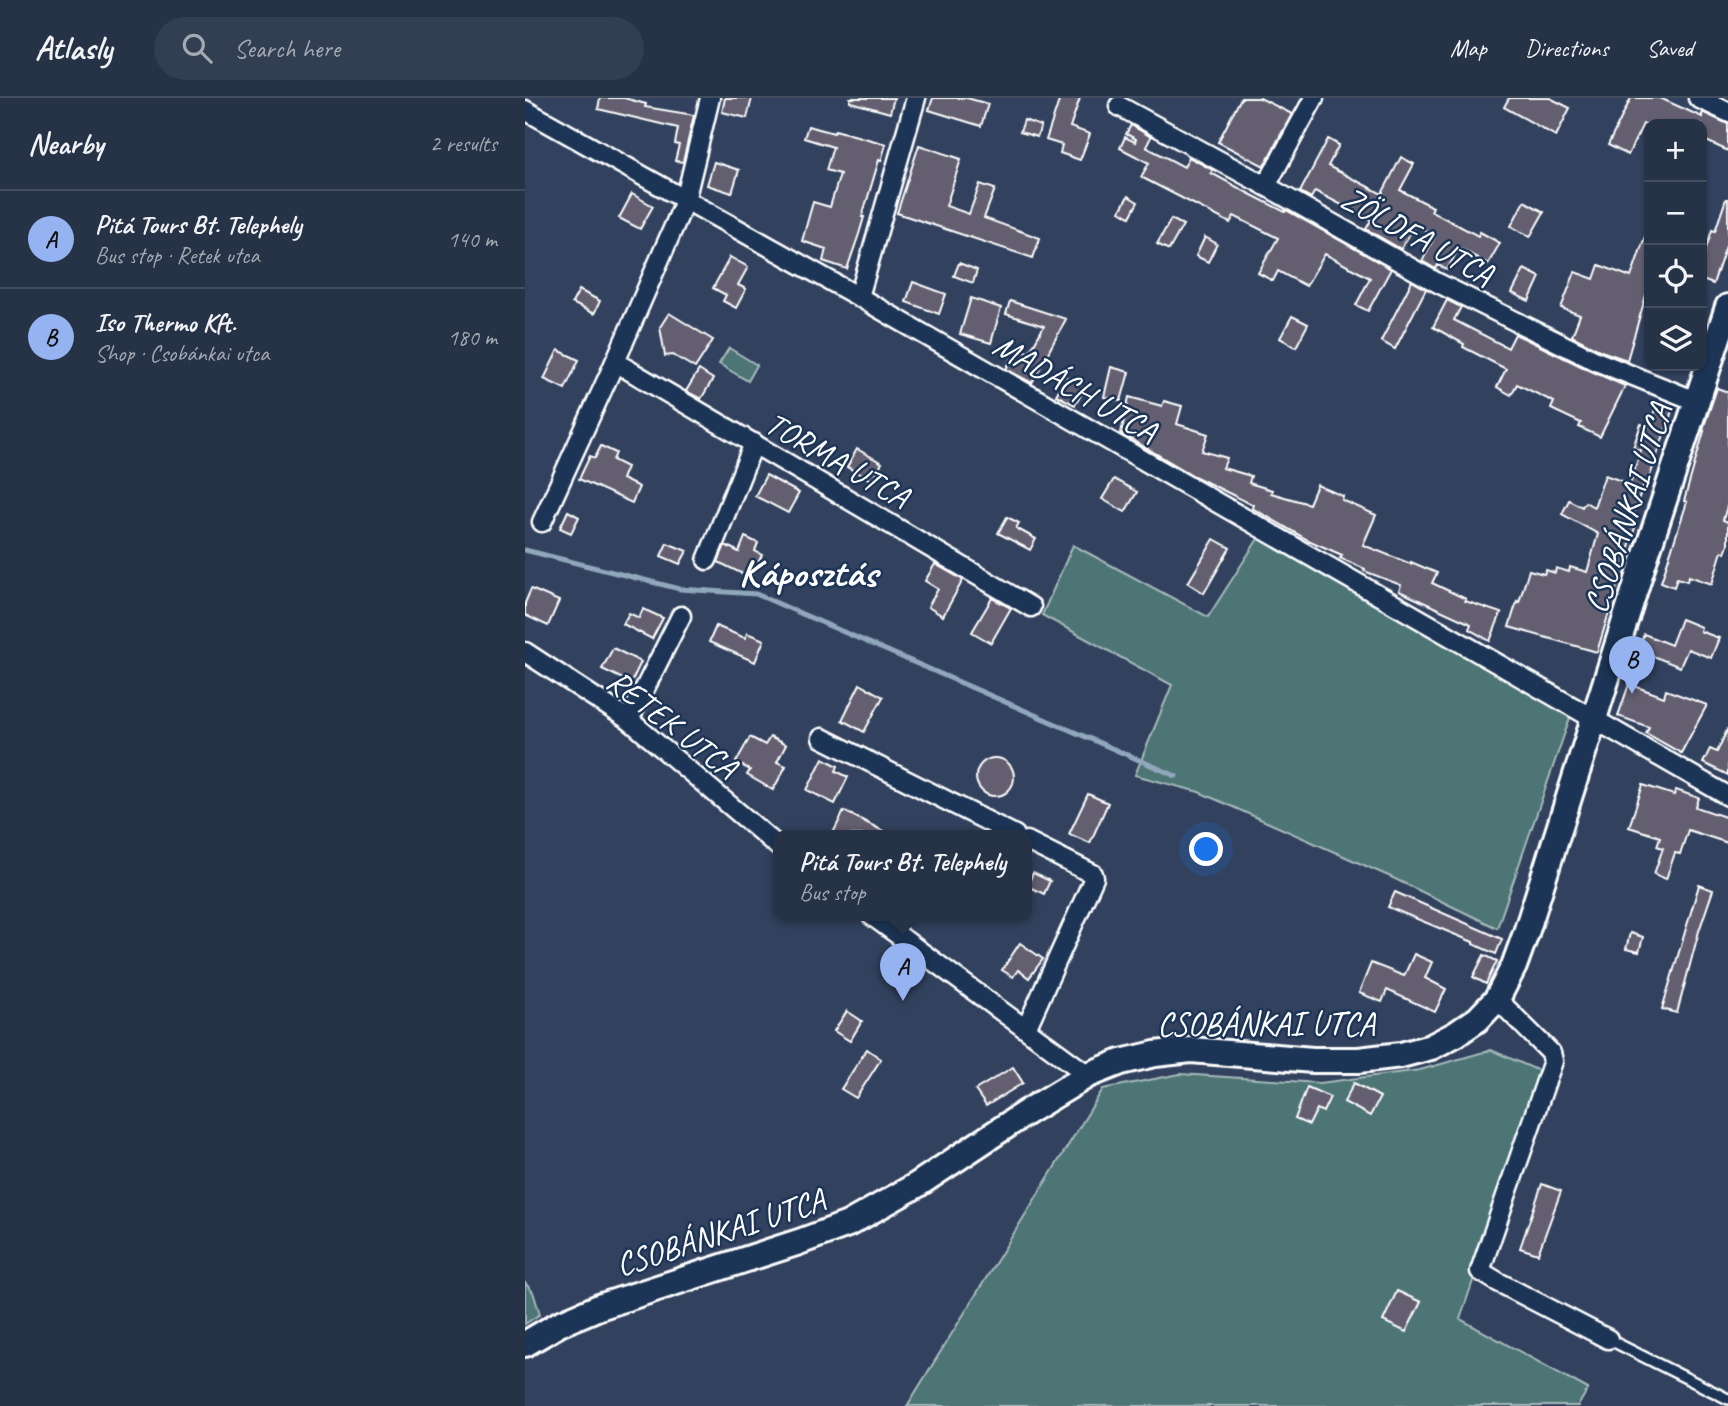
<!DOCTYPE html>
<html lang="en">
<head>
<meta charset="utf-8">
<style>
  :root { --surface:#263246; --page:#323e51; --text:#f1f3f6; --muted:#a4aab3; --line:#424d5f; --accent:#95b2f1 }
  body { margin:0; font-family:Caveat,sans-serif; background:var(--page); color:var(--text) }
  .controls { position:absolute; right:21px; top:21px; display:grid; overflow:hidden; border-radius:14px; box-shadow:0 2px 5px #0004 }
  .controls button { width:63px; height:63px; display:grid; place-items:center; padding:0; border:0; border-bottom:2px solid var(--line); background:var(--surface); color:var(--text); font:35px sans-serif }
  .you { position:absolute; left:682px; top:752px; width:24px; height:24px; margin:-18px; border:5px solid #fff; border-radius:50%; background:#1a73e8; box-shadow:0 0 0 10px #1a73e833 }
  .badge { display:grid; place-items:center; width:46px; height:46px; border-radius:50%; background:var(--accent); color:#111; font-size:23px; font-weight:700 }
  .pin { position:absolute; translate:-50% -58px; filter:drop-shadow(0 2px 4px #0008) }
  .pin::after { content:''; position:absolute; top:37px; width:24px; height:21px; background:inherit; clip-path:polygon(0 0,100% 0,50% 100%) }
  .popup { position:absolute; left:248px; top:732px; width:259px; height:91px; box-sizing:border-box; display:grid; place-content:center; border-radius:14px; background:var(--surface); filter:drop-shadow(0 2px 5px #0005); font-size:23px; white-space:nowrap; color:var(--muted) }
  .popup b { font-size:26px; color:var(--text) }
  .popup::after { content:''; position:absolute; left:50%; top:100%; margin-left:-14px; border:14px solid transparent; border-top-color:var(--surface) }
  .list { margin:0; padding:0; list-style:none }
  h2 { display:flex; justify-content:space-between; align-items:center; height:91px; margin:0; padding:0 28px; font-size:30px }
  h2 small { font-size:23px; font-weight:400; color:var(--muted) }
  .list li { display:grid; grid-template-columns:46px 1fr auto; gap:21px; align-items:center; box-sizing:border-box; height:98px; padding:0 28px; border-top:2px solid var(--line) }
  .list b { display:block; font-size:26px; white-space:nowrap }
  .list p { margin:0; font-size:23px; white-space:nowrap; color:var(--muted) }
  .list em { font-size:23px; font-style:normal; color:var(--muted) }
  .icon { flex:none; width:38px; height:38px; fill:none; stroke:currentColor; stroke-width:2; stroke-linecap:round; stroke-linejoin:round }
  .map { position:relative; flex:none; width:1203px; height:1308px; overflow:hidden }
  header { display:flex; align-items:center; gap:42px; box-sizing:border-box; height:98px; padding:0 35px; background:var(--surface); border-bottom:2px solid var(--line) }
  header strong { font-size:33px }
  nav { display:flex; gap:38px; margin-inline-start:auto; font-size:24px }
  .search { width:490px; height:63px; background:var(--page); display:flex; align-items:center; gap:18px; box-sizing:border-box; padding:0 24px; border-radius:38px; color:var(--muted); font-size:26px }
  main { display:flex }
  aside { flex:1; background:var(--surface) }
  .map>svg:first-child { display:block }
</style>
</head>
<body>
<header>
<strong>Atlasly</strong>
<div class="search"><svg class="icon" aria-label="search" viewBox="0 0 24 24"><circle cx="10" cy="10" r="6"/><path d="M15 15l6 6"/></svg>Search here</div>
<nav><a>Map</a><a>Directions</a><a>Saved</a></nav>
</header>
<main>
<aside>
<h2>Nearby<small>2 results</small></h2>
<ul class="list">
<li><span class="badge">A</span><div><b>Pitá Tours Bt. Telephely</b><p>Bus stop · Retek utca</p></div><em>140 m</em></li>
<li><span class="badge">B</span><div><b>Iso Thermo Kft.</b><p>Shop · Csobánkai utca</p></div><em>180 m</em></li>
</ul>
</aside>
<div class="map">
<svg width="1203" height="1308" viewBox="0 0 1203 1308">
  <rect width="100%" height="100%" fill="#32425e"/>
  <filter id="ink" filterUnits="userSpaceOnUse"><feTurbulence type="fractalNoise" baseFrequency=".0143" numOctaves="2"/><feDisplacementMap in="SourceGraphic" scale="14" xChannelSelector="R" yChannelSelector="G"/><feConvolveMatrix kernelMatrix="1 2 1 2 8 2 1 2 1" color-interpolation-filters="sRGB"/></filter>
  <g filter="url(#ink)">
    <g fill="#4d7476" stroke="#a6baba" stroke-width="2">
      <path d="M204,250L232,267L223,283L194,266Z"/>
      <path d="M736,436L1047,614L972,830L868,780L674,694L610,677L647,587L517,517L548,447L683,519Z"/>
      <path d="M966,952L1019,975L935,1221L1063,1291L1053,1308H382L578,991L655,976L795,985L895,972Z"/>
      <path d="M0,1185L8,1194L15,1216L0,1226Z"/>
    </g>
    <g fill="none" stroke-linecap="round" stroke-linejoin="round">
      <path stroke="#91a7bc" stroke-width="5" d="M0,452L155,491L231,496L651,678"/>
    </g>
    <g fill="#635f70" stroke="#fff" stroke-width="2">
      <path d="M75,0H99L121,6L120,9L169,17L158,64L150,63L154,47L150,46L153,30L73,11Z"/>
      <path d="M200,0H227L222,20L197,14Z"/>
      <path d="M325,0H369L365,15L325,4Z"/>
      <path d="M408,0H442L463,6L456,28L404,12Z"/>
      <path d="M535,0H555L545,29L565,36L555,62L535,55L537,47L521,42Z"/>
      <path d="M716,0H735L767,16L739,68L693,44Z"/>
      <path d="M984,0H1025L1045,10L1031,38L979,9Z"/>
      <path d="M1106,0H1135L1177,19V14L1203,26V53L1177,41V26H1118L1103,57L1083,47Z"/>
      <path d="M499,22L516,28L512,39L495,34Z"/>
      <path d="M606,27L626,39L621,49L659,69L664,59L688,72L686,75L721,94L760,114L761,112L866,171L843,213L831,207L845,180L800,156L781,188L753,173L748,183L733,175L753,140L709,118L705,125L616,79L624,65L595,50L600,39L610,44L611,41L601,36Z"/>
      <path d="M283,28L309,35L310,32L361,46L356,63L354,62L337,119H339L334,136L322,171L298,163L301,151L277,143L288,104L305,109L315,76L301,72L308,49L279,40Z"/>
      <path d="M803,41L814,47L803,68L857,96L876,59L889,66L875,92L908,109L906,113L953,138L955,134L975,145L963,166L934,150L922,172L913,167L911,171L897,163L910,138L890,127L876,151L841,131L846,122L790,93L786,100L775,94Z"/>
      <path d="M394,47L436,61L421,108L444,116L455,86L470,91L459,120L515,140L508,160L372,115Z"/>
      <path d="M189,64L214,72L207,95L182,87Z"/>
      <path d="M107,96L128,108L115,131L94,120Z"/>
      <path d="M603,98L613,104L605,119L595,113Z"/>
      <path d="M1201,101H1203V142L1188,186L1177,182V163L1187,132L1190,133Z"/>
      <path d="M999,103L1019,114L1005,139L986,128Z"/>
      <path d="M646,121L658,127L644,152L632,146Z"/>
      <path d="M1122,133H1124V187L1102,262L1076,253L1047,238L1055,217L1036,210L1050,174L1069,181L1074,167L1106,179Z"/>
      <path d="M680,139L692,146L683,164L671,158Z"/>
      <path d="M205,159L223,169L213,187L221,191L211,210L198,203L201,197L188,190Z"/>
      <path d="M434,165L452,172L448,185L429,178Z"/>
      <path d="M999,171L1015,179L1004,203L987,195Z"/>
      <path d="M887,183L901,191L870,251L856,243Z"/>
      <path d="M388,184L421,196L414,216L381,204Z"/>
      <path d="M54,192L75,203L69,216L47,205Z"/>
      <path d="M446,200L476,210L466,245L435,236Z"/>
      <path d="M922,202L936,209L929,222L983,250L990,236L1066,273L1100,288L1075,339L1054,329L1056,325L1026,311L1029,304L992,286L986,297L972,289L981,271L938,249L939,246L908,229Z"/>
      <path d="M485,203L541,221L507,285L481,271L493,249L504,255L519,228L481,216Z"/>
      <path d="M144,215L188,242L170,270L148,257L140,258L135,229Z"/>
      <path d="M767,218L783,226L771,249L755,240Z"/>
      <path d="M33,252L54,262L40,291L19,281Z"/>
      <path d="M586,269L604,274L596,303L579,299Z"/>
      <path d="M174,272L188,281L176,301L161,293Z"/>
      <path d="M541,279L560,290L550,307L531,297Z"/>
      <path d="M1192,290L1203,294V405L1198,422L1203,424V446L1200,455L1197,453L1187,486L1164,478L1162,483L1152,480L1149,489L1136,484L1162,404L1159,403L1179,333H1178L1179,328Z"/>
      <path d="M604,299L637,308L639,303L657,308L652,326L683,336L677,353L702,360L698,370L726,378L724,385L747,392L746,395L784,406L792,387L818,398L817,402L851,417L838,447L886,466V464L912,475L907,485L941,501L940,503L976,515L965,543L944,531L946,526L874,493L876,487L839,473L840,471L815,460L817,457L783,442L727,410L728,407L669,378L596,335Z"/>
      <path d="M1132,305L1148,310L1123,384L1120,383L1105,424L1111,426L1072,554L984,529L992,503L994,504L1004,472L1019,476L1021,472L1030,475L1031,470L1044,474L1045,469L1062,474L1073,436L1037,416L1044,402L1057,409L1060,404L1069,409L1080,377L1105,386L1116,352L1108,350L1116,326L1124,329Z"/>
      <path d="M76,348L91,355L88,362L102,369L97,381L114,389L107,405L54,381L65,358L70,360Z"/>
      <path d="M332,351L357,365L348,383L322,369Z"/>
      <path d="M241,377L274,395L263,415L230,398Z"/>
      <path d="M589,381L612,394L600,414L577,401Z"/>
      <path d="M43,413L54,419L46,435L35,430Z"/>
      <path d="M482,419L494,425L491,430L511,441L505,452L473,435Z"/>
      <path d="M220,439L233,445L230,453L237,457L226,480L193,464L200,447L214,454Z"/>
      <path d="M689,441L705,450L679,495L663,485Z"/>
      <path d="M142,445L162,453L155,466L136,458Z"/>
      <path d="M410,466L438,482L418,518L403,509L413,491L400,483Z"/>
      <path d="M6,491L34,503L23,528L0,517V505Z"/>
      <path d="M467,500L486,510L466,545L447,534Z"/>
      <path d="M118,511L138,520L127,541L98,526L104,515L114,520Z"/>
      <path d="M1156,521L1176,529L1175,533L1194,540L1186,560L1163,551L1155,569L1113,552L1119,536L1146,547Z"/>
      <path d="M191,528L220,540L222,535L239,542L230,564L184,544Z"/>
      <path d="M88,550L116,564L106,585L77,571Z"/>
      <path d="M335,586L358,599L339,634L317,622Z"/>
      <path d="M1104,586L1139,599L1141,592L1182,607L1156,655L1121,635L1124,629L1093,618Z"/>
      <path d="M1203,630V677L1178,665L1185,651L1192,654Z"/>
      <path d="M225,639L240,647L245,639L261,647L252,664L261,668L248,692L222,677L225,672L211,664Z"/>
      <circle cx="470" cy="679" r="19"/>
      <path d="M298,660L313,668L311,673L323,679L310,706L282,692Z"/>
      <path d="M1118,687L1149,697L1151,692L1174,700L1171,709L1203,720V745L1163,732L1155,756L1150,755L1141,781L1129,776L1138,750L1132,748L1135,739L1104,729Z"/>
      <path d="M563,696L583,705L565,745L544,736Z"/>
      <path d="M319,713L366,737H307Z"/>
      <path d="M508,775L525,783L519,796L502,788Z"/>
      <path d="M1174,787L1188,792L1174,833L1152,915L1137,911Z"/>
      <path d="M870,794L977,841L971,856L948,846V844L863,809Z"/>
      <path d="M1105,835L1118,839L1114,854L1101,851Z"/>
      <path d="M495,845L518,861L504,880L493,872L488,879L477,872Z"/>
      <path d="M889,856L907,864L900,880L921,891L910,914L862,892L857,904L834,895L846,865L879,878Z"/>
      <path d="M959,857L972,863L961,886L948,879Z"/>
      <path d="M322,913L337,923L325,943L309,933Z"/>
      <path d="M342,951L356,961L331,1000L316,991Z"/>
      <path d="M488,969L498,985L461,1008L450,992Z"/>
      <path d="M829,985L855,999L845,1018L819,1004Z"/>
      <path d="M782,989L805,999L798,1014L792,1011L784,1027L770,1021Z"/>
      <path d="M1017,1086L1036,1093L1013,1156L995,1150Z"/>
      <path d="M872,1193L896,1204L881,1234L858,1223Z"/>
    </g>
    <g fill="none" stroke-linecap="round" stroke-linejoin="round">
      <defs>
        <path id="lane" d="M1083,1241L1203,1301"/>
        <g id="street">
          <path d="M1173,0L1203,14"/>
          <path d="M594,8L741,88L911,184L1071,263L1171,303"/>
          <path d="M0,12L334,199L1203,698"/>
          <path d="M741,88L789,0"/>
          <path d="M334,199L391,0"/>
          <path d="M90,264L506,509"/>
          <path d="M17,424L90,264L160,103L185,0"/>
          <path d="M182,462L229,345"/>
          <path d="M0,554L104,622L254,749"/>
          <path d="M104,622L156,518"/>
          <path d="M297,640L490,737"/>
          <path d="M346,817L563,977"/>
          <path d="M972,901L1026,955L1028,963L955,1173L973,1184L1083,1241"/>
          <path d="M501,931L569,780L568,776L502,743"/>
        </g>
        <path id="secondary" d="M0,1246L34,1226L74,1209L274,1144L323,1126L392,1087L502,1014L563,977L596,964L630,956L666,952L788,962H834L876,957L906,949L931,936L953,921L972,901L989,868L1001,835L1119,463L1203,209"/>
      </defs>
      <use href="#lane" stroke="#fff" stroke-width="14"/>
      <use href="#street" stroke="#fff" stroke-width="23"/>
      <use href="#secondary" stroke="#fff" stroke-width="30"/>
      <use href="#lane" stroke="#1d3557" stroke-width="9"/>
      <use href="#street" stroke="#1d3557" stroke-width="18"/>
      <use href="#secondary" stroke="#1d3557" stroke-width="24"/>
    </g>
  </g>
  <g text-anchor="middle" stroke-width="5" stroke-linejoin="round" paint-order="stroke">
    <g font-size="33" fill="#fff" stroke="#1d3557">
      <text transform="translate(893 137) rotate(29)" y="12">ZÖLDFA UTCA</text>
      <text transform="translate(551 289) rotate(30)" y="12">MADÁCH UTCA</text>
      <text transform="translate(313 361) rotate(30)" y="12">TORMA UTCA</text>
      <text transform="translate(1102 410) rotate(-72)" y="12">CSOBÁNKAI UTCA</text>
      <text transform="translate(148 625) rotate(38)" y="12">RETEK UTCA</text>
      <text x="741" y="937">CSOBÁNKAI UTCA</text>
      <text transform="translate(195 1133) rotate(-18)" y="12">CSOBÁNKAI UTCA</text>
    </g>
    <g font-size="40" font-weight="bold" fill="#fff" stroke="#1d3557">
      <text x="283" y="488">Káposztás</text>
    </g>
  </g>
</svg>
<div class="controls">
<button>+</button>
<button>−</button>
<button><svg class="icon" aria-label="locate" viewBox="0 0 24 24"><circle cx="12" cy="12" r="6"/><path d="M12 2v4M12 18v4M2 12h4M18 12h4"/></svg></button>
<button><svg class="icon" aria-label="layers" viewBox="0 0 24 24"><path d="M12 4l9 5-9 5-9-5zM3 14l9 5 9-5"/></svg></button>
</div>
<div class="you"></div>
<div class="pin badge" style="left:378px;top:903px">A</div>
<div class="popup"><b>Pitá Tours Bt. Telephely</b>Bus stop</div>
<div class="pin badge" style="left:1107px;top:596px">B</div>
</div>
</main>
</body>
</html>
